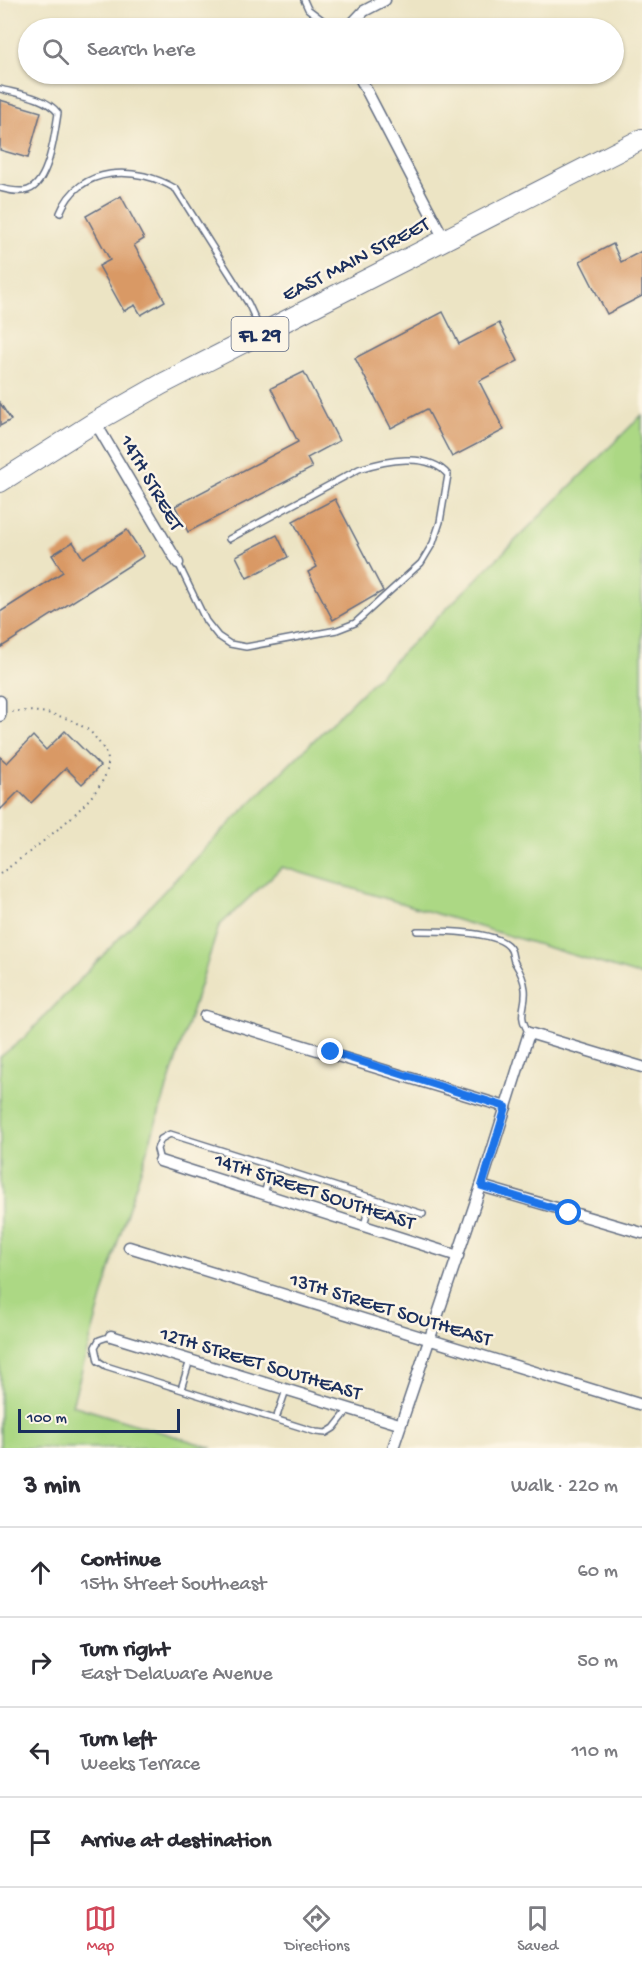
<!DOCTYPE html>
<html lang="en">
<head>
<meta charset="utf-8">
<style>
  :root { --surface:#fff; --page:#f7f7f7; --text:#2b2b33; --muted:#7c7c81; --line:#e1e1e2; --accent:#d1495b }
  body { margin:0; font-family:"Gochi Hand",sans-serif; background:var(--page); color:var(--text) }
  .scale { position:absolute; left:18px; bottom:15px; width:162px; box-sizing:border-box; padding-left:6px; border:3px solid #1b2f5e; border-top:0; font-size:16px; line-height:21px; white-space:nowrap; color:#1b2f5e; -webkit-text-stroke:4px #fcf5e5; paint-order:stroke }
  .stop { position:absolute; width:18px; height:18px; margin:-14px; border:4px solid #1a73e8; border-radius:50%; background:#fff }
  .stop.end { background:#1a73e8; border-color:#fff; box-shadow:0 2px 6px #0008 }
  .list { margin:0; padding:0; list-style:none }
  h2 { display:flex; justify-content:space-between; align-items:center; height:78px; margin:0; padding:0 24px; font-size:26px }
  h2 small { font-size:20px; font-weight:400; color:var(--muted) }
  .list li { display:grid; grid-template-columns:39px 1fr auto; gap:18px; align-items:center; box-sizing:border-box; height:90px; padding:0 24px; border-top:2px solid var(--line) }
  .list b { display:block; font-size:22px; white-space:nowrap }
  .list p { margin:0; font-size:20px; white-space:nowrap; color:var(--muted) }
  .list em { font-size:20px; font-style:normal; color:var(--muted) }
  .icon { flex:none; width:33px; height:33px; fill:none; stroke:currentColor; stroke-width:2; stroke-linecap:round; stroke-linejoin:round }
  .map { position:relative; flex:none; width:642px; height:1448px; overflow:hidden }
  .search { position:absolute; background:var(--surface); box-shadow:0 2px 4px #0004; left:18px; right:18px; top:18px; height:66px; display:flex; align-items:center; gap:15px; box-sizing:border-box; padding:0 21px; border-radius:33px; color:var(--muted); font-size:22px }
  .sheet { height:438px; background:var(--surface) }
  nav { display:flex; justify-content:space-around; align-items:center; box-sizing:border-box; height:84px; border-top:2px solid var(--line); background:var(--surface); font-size:16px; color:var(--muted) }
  nav a { display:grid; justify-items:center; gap:3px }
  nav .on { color:var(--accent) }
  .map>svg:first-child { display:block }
</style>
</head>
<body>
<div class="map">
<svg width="642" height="1448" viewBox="0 0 642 1448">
  <rect width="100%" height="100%" fill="#fcf5e5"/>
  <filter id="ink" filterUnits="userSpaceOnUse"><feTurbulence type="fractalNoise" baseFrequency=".0167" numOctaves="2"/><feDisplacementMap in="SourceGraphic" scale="12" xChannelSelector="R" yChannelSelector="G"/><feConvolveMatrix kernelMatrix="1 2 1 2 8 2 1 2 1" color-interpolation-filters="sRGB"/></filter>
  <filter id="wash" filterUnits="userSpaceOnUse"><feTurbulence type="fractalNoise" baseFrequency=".008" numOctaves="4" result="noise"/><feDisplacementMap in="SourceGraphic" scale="24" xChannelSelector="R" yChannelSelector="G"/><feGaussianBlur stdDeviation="1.35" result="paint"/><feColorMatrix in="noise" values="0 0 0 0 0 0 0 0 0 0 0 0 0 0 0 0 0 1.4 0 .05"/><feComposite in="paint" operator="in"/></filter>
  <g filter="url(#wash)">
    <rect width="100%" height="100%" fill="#ece4c4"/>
    <path fill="#acd884" stroke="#648471" stroke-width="1.5" d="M642,415V976L282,867L219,926L118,1241L72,1405L213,1448H0V1057L24,1038L208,845Z"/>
    <g id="blocks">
      <g fill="#d99965">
        <path d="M0,100L41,112L28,158L0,150Z"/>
        <path d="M121,196L144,239L134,245L165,301L141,315L135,305L124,311L99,266L110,260L86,216Z"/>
        <path d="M613,244L621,262L642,251V296L607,314L580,261Z"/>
        <path d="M443,312L459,344L499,323L518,361L479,381L504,430L452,457L427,409L391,428L355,358Z"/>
        <path d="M304,372L339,441L307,458L312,468L188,532L175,506L298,442L271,388Z"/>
        <path d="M0,403L11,420L0,426Z"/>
        <path d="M335,499L383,591L333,620L308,572L317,567L293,521Z"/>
        <path d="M127,530L144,556L0,648V612L63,572L52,555L73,542L83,558Z"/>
        <path d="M277,535L288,557L247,578L236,556Z"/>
        <path d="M65,731L100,766L82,784L66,768L31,803L19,791L0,810V757L7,763L33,736L46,750Z"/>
      </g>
    </g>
  </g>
  <g filter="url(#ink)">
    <use href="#blocks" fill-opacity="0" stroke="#646e82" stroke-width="1.5"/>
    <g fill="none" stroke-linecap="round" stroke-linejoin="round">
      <defs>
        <g id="lane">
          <path d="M304,0L308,9L333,28"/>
          <path d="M0,89C19,94 46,97 58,113C55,133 49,183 28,190C19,193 8,190 0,188"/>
          <path d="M60,213C79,165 137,165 176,189L248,303L260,329"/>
          <path d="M178,563L206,621L218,636L230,644L246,647L337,630L355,623L421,563L433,543L440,522L448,475C429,451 384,461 359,469L229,539"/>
          <path d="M417,931C437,931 502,930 511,950C513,954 512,959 515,963C520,971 524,979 525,989C527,1008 516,1013 529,1033"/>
          <path d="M160,1161L157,1149L161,1139L170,1134L423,1214"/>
          <path d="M264,1194L272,1166"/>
          <path d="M364,1226L371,1197"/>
          <path d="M111,1336L99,1340L95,1347L98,1361L106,1366L316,1432L326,1433L334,1428L349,1409"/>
          <path d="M181,1389L190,1360"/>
          <path d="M276,1419L286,1390"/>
        </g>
        <g id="street">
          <path d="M348,28L364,11L385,0"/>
          <path d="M358,74L444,239"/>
          <path d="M95,422L178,563"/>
          <path d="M0,701V716"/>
          <path d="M205,1016L506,1107"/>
          <path d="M160,1161L458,1256"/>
          <path d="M481,1186L642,1233"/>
          <path d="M129,1247L642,1405"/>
          <path d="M111,1336L399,1424"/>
          <path d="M393,1448L481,1186L529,1033L642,1067"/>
        </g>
        <path id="highway" d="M0,482L95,422L162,384L642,139"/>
      </defs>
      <use href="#lane" stroke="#646e82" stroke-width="8"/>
      <use href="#street" stroke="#646e82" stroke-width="13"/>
      <use href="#highway" stroke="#646e82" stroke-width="22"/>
      <path stroke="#646e82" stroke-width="2" stroke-dasharray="1.5 4.5" stroke-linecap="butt" d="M0,874C26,854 111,796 108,761C108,753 102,747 98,741C94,736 91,731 85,728C64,714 36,709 11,712"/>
      <use href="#lane" stroke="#fff" stroke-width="5"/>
      <use href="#street" stroke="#fff" stroke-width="10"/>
      <use href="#highway" stroke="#fff" stroke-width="20"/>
    </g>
  </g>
  <g fill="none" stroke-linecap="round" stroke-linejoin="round" filter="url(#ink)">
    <path stroke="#1a73e8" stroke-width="8" d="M331,1052L506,1107L482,1186L569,1213"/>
  </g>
  <g text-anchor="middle" stroke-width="5" stroke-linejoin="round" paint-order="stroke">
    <rect fill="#fcf5e5" stroke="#5e6a86" stroke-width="1.5" x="231.5" y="317" width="57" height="34" rx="4.5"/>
    <g font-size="20" font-weight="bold" fill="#1b2f5e">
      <text x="260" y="341">FL 29</text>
    </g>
    <g font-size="21" fill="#1b2f5e" stroke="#fcf5e5">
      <text transform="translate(355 258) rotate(-27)" y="7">EAST MAIN STREET</text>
      <text transform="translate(153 482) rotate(60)" y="7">14TH STREET</text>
      <text transform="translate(315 1190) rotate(18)" y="7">14TH STREET SOUTHEAST</text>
      <text transform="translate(391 1308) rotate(17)" y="7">13TH STREET SOUTHEAST</text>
      <text transform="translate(261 1362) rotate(17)" y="7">12TH STREET SOUTHEAST</text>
    </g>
  </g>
</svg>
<div class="scale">100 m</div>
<div class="stop" style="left:569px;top:1213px"></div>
<div class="stop end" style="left:331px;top:1052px"></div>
<div class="search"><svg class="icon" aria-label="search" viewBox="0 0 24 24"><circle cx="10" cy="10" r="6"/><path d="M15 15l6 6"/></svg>Search here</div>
</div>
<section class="sheet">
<h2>3 min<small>Walk · 220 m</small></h2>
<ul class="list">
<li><svg class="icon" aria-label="ahead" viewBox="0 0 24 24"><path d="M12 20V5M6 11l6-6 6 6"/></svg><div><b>Continue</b><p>15th Street Southeast</p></div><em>60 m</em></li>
<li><svg class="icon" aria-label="right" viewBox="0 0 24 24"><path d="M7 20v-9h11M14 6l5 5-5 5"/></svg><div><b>Turn right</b><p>East Delaware Avenue</p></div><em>50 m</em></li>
<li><svg class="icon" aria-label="left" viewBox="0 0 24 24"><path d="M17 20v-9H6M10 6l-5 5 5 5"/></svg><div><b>Turn left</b><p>Weeks Terrace</p></div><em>110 m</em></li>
<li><svg class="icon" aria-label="arrive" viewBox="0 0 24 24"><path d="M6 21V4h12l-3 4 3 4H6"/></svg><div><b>Arrive at destination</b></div></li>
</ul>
</section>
<nav>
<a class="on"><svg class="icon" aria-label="map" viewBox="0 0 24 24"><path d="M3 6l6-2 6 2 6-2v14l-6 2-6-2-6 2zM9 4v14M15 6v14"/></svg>Map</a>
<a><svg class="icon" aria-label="directions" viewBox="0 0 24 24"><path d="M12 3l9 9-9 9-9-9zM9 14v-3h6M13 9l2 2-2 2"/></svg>Directions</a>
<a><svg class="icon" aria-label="saved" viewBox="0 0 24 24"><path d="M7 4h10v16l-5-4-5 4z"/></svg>Saved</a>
</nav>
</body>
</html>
